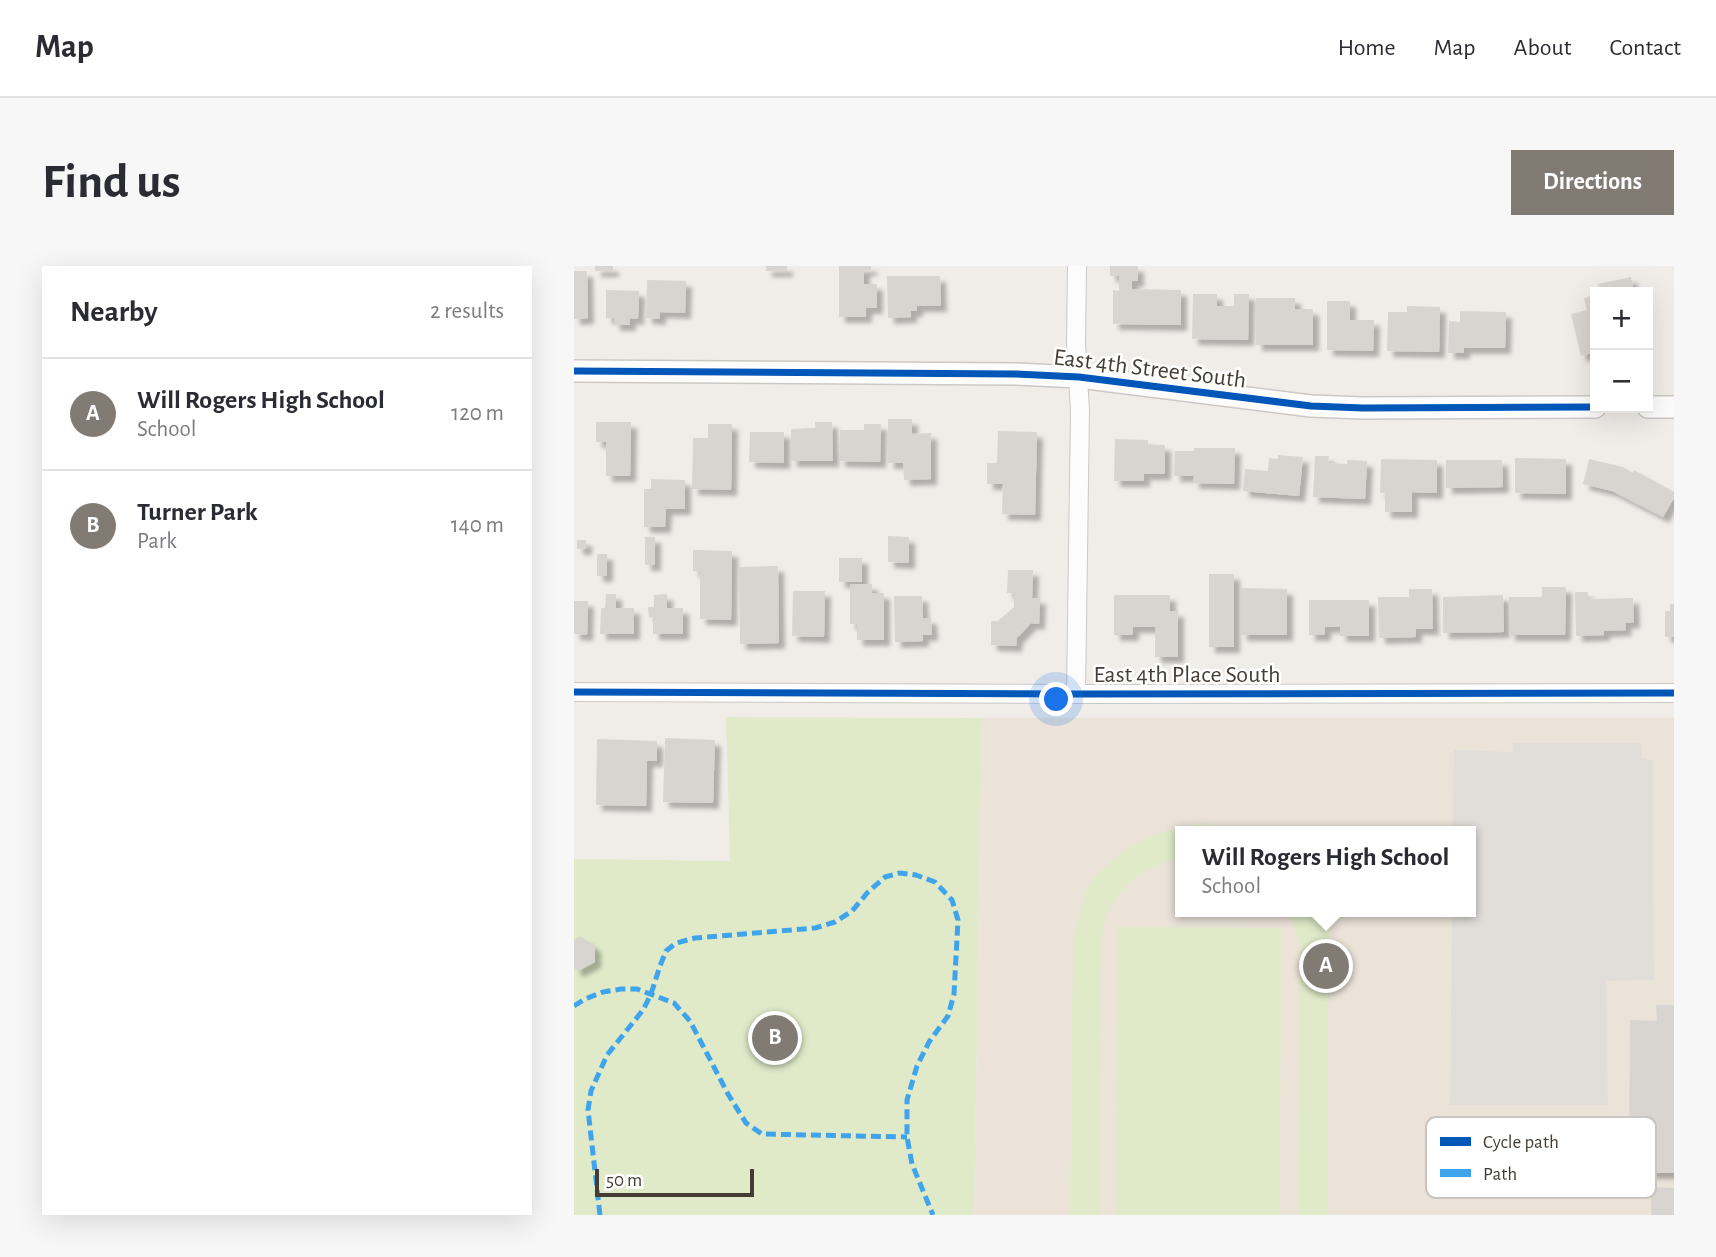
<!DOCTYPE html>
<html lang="en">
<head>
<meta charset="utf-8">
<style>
  :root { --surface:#fff; --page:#f7f7f7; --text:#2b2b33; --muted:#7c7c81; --line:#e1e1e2; --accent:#817b74 }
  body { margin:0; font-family:"Alegreya Sans",sans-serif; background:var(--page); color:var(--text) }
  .controls { position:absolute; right:21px; top:21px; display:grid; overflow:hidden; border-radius:0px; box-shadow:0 7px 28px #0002 }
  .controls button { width:63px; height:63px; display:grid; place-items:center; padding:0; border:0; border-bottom:2px solid var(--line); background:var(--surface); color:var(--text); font:35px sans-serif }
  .scale { position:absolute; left:21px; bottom:18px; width:159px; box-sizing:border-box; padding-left:7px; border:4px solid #453d35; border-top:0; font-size:19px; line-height:24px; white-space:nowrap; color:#453d35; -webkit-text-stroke:5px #fff; paint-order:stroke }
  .you { position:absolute; left:483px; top:434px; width:24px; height:24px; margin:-18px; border:5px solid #fff; border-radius:50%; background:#1a73e8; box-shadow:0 0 0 10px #1a73e833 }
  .badge { display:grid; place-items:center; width:46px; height:46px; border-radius:50%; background:var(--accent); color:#fff; font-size:23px; font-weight:700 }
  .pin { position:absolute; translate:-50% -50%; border:4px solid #fff; box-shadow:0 2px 7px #0006 }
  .popup { position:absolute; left:601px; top:560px; width:301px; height:91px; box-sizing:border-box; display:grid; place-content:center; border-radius:0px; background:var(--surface); filter:drop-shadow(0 2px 5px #0005); font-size:23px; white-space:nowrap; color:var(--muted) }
  .popup b { font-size:26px; color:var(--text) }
  .popup::after { content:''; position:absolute; left:50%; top:100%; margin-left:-14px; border:14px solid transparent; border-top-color:var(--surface) }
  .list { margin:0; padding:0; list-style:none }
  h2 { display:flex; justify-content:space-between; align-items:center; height:91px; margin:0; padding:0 28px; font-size:30px }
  h2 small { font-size:23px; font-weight:400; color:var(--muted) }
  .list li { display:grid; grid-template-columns:46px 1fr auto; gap:21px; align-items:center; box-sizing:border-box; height:112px; padding:0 28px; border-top:2px solid var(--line) }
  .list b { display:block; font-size:26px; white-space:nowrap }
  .list p { margin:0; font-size:23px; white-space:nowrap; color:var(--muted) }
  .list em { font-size:23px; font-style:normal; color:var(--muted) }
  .map { position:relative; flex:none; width:1100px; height:949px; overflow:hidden; border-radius:0px }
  header { display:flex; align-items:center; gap:42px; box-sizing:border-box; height:98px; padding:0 35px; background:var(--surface); border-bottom:2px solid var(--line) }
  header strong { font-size:33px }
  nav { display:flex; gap:38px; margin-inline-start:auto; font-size:24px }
  .intro { display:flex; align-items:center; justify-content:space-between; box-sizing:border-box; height:168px; padding:0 42px }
  h1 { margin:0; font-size:49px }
  .button { padding:18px 32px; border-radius:0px; background:var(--accent); color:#fff; font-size:24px; font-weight:700 }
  main { display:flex; gap:42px; padding:0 42px }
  aside { flex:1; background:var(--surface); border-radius:0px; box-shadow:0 7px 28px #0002 }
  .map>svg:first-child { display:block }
</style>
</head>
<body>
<header>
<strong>Map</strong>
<nav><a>Home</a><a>Map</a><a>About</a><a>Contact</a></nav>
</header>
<div class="intro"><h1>Find us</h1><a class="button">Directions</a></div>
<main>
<aside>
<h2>Nearby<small>2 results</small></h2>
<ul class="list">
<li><span class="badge">A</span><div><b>Will Rogers High School</b><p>School</p></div><em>120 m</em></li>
<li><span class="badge">B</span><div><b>Turner Park</b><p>Park</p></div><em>140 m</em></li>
</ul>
</aside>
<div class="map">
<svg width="1100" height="949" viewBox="0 0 1100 949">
  <defs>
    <filter id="shadow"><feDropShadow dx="6" dy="6" stdDeviation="2" flood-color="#0004"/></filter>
  </defs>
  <rect width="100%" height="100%" fill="#f0ede9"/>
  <path fill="#ebe3d8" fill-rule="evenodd" d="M408,452H1100V949H400ZM607,565H897V646H607Z"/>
  <g fill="#e0eac9">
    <path d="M152,451L408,452L400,949H0V593L156,595Z"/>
    <path d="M628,557L661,562L669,565H607V590C575,603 548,613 534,647C530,655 529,666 527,675L525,949H496L499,677C503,656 507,633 518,614C522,608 529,603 534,599C562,572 590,564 628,557Z"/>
    <path d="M714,646H755L753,949H724L726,681L718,652Z"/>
    <path d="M543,661L707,662L706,949H541Z"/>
  </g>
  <path fill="#e1deda" d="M940,477H1068V492L1079,495L1080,714L1032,715L1034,839H876L878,646H897V565H879L880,484L939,486Z"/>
  <g fill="#d8d4d0" filter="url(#shadow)">
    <rect x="21" y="0" width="18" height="5"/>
    <rect x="192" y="0" width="21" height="5"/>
    <path d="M265,0H297V4H290V18H303V42H292V51H265Z"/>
    <path d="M536,0H564V15H558V23L607,24V59L539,58V24L545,25V10H536Z"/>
    <path d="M0,5H13L14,52L0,53Z"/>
    <path d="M313,10H366L367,40H343V45H337V51L314,52Z"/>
    <path d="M1057,11L1060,26H1026L1024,18Z"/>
    <path d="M73,14L112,15L111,47L86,46V53L72,52Z"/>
    <path d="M32,24L65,25L64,53L56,52V59H40V52H32Z"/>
    <path d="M619,28H643V40H660V28H675L674,74L618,73Z"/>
    <path d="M1021,29V86L1007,90L997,48L1013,44L1010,32Z"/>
    <path d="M682,32H721V43H739V79H682Z"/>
    <path d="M753,35H776V54H800L799,85L753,84Z"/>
    <path d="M833,40L866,41L865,86L813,85L814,46H833Z"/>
    <path d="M886,45L932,46L931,82H890V87H874L875,55L886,56Z"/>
    <path d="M314,153H338V168L357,167V213L330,214L329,197H314Z"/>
    <path d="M22,156H57L56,210H32V176H22Z"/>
    <path d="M241,156H258L259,195H217V163L241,162Z"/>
    <path d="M134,158H158L157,224L118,223L119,172H134Z"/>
    <path d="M290,158H307L306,196L265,195L266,164H290Z"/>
    <path d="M424,165L463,166L461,249L428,248L429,218H413V197H423Z"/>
    <path d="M176,166H210V197L175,196Z"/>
    <path d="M541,173L574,174V179H591V208H570V215H540Z"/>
    <path d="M620,182H661L660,218L619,217L620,210H600L601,185H620Z"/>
    <path d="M704,189L729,191L725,230L669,225L671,203L694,205L695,192L704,193Z"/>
    <path d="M741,190H755L754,197L773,198V194L793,195L791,233L739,231Z"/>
    <path d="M941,192L992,193V228L941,227Z"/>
    <path d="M807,193L863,194V227L838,226V246H811V227H806Z"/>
    <path d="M1015,193L1049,201L1059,207L1060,204L1100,226V232L1089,251L1038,225L1009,218Z"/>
    <path d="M872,194H928L929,221L872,222Z"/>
    <path d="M77,213L111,214V243H92L91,261H70V223H77Z"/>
    <path d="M314,270L335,271V297L314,296Z"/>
    <rect x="71" y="271" width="10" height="28"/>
    <rect x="3" y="274" width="9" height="9"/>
    <path d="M119,284L158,285L157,354L126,353V306L119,305Z"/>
    <rect x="23" y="288" width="10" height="22"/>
    <rect x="265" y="292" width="23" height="24"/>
    <path d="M204,300L205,377L166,378L165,301Z"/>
    <path d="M434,304H459L458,332H466L465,358L457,357L443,372L442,380L417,379V355H424L440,341V327H433Z"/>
    <rect x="635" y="308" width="25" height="73"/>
    <path d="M276,318H298V327H310V374H283V358H276Z"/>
    <path d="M968,321H992L991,369H935V331H968Z"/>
    <path d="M667,322L713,323V369H667Z"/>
    <path d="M835,323H858L859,363H842V371L805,372L804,331H835Z"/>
    <path d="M219,325H251L250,371L218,370Z"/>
    <path d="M1001,326H1014V333L1059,332L1060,356L1051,357L1052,364L1030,365V369L1002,370Z"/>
    <path d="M32,328H42V342H60V368H26L27,342H31Z"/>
    <path d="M93,328V342H109V368H79V351L75,352L74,341H80V329Z"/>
    <path d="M540,329H596V345H604V391H581V361H559V369H540Z"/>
    <path d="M929,329L930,366L869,367V331Z"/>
    <path d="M320,330H348L349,352H357L358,369H349V375L321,376Z"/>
    <path d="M735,334H795V370H766V361H751V369H735Z"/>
    <path d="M0,335H14L13,369L0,368Z"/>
    <path d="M1096,338H1100V371H1091V345H1096Z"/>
    <path d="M91,472L141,474L139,537L89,536Z"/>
    <path d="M23,473L83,475V495H73L72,540L22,539Z"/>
    <path d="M6,670L21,680V696L4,705L0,702V674Z"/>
    <path d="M1082,739H1100V907H1055L1056,754L1083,755Z"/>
    <path d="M1077,921L1100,922V949H1077Z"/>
  </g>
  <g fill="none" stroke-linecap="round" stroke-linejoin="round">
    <defs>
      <g id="minor">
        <path d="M0,426L502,428L1100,427"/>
        <path d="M502,428L506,145L502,77L503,0"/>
      </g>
      <g id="tertiary">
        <path d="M0,105L442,108L505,111L737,140L789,142L1021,141"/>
        <path d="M1074,141H1100"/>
      </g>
    </defs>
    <use href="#minor" stroke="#ccc9c5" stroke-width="20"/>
    <use href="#tertiary" stroke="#ccc9c5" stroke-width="24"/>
    <use href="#minor" stroke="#fdfcfc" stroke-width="18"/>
    <use href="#tertiary" stroke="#fdfcfc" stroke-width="21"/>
    <g stroke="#3fa4eb" stroke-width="5" stroke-dasharray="10 5" stroke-linecap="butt">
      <path d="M0,740L11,733L29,726L47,723H63L100,737L116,755L154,828L172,857L188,868L333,871"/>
      <path d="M26,949L14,844L17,825L33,789L69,744L77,728L86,700L92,685L102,677L121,672L241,662L261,656L278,645L294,626L311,611L326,607L342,609L361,616L378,634L384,654L380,728L374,750L355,776L343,800L333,834V871L338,898L359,949"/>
    </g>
    <defs>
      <g id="cycleway">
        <path d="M0,105L442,108L505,111L737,140L789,142L1021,141"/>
        <path d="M0,426L502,428L1100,427"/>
      </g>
    </defs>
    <use href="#cycleway" stroke="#fff" stroke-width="11"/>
    <use href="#cycleway" stroke="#0057b8" stroke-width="7"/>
  </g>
  <g text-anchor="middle" stroke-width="5" stroke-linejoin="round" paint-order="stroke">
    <g font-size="24" fill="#453d35" stroke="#fff">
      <text transform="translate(576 102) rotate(7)" y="8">East 4th Street South</text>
      <text x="613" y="416">East 4th Place South</text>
    </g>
  </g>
  <rect x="852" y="851" width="230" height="81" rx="10" fill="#fff" stroke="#c7c5c2" stroke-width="2"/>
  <rect x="866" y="871" width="31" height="9" fill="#0057b8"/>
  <rect x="866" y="903" width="31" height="8" fill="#3fa4eb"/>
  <g font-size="19" fill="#453d35">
    <text x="909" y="882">Cycle path</text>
    <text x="909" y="914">Path</text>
  </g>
</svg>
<div class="controls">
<button>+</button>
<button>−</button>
</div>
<div class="scale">50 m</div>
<div class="you"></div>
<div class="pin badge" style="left:752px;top:700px">A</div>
<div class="popup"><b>Will Rogers High School</b>School</div>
<div class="pin badge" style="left:201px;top:772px">B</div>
</div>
</main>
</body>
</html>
